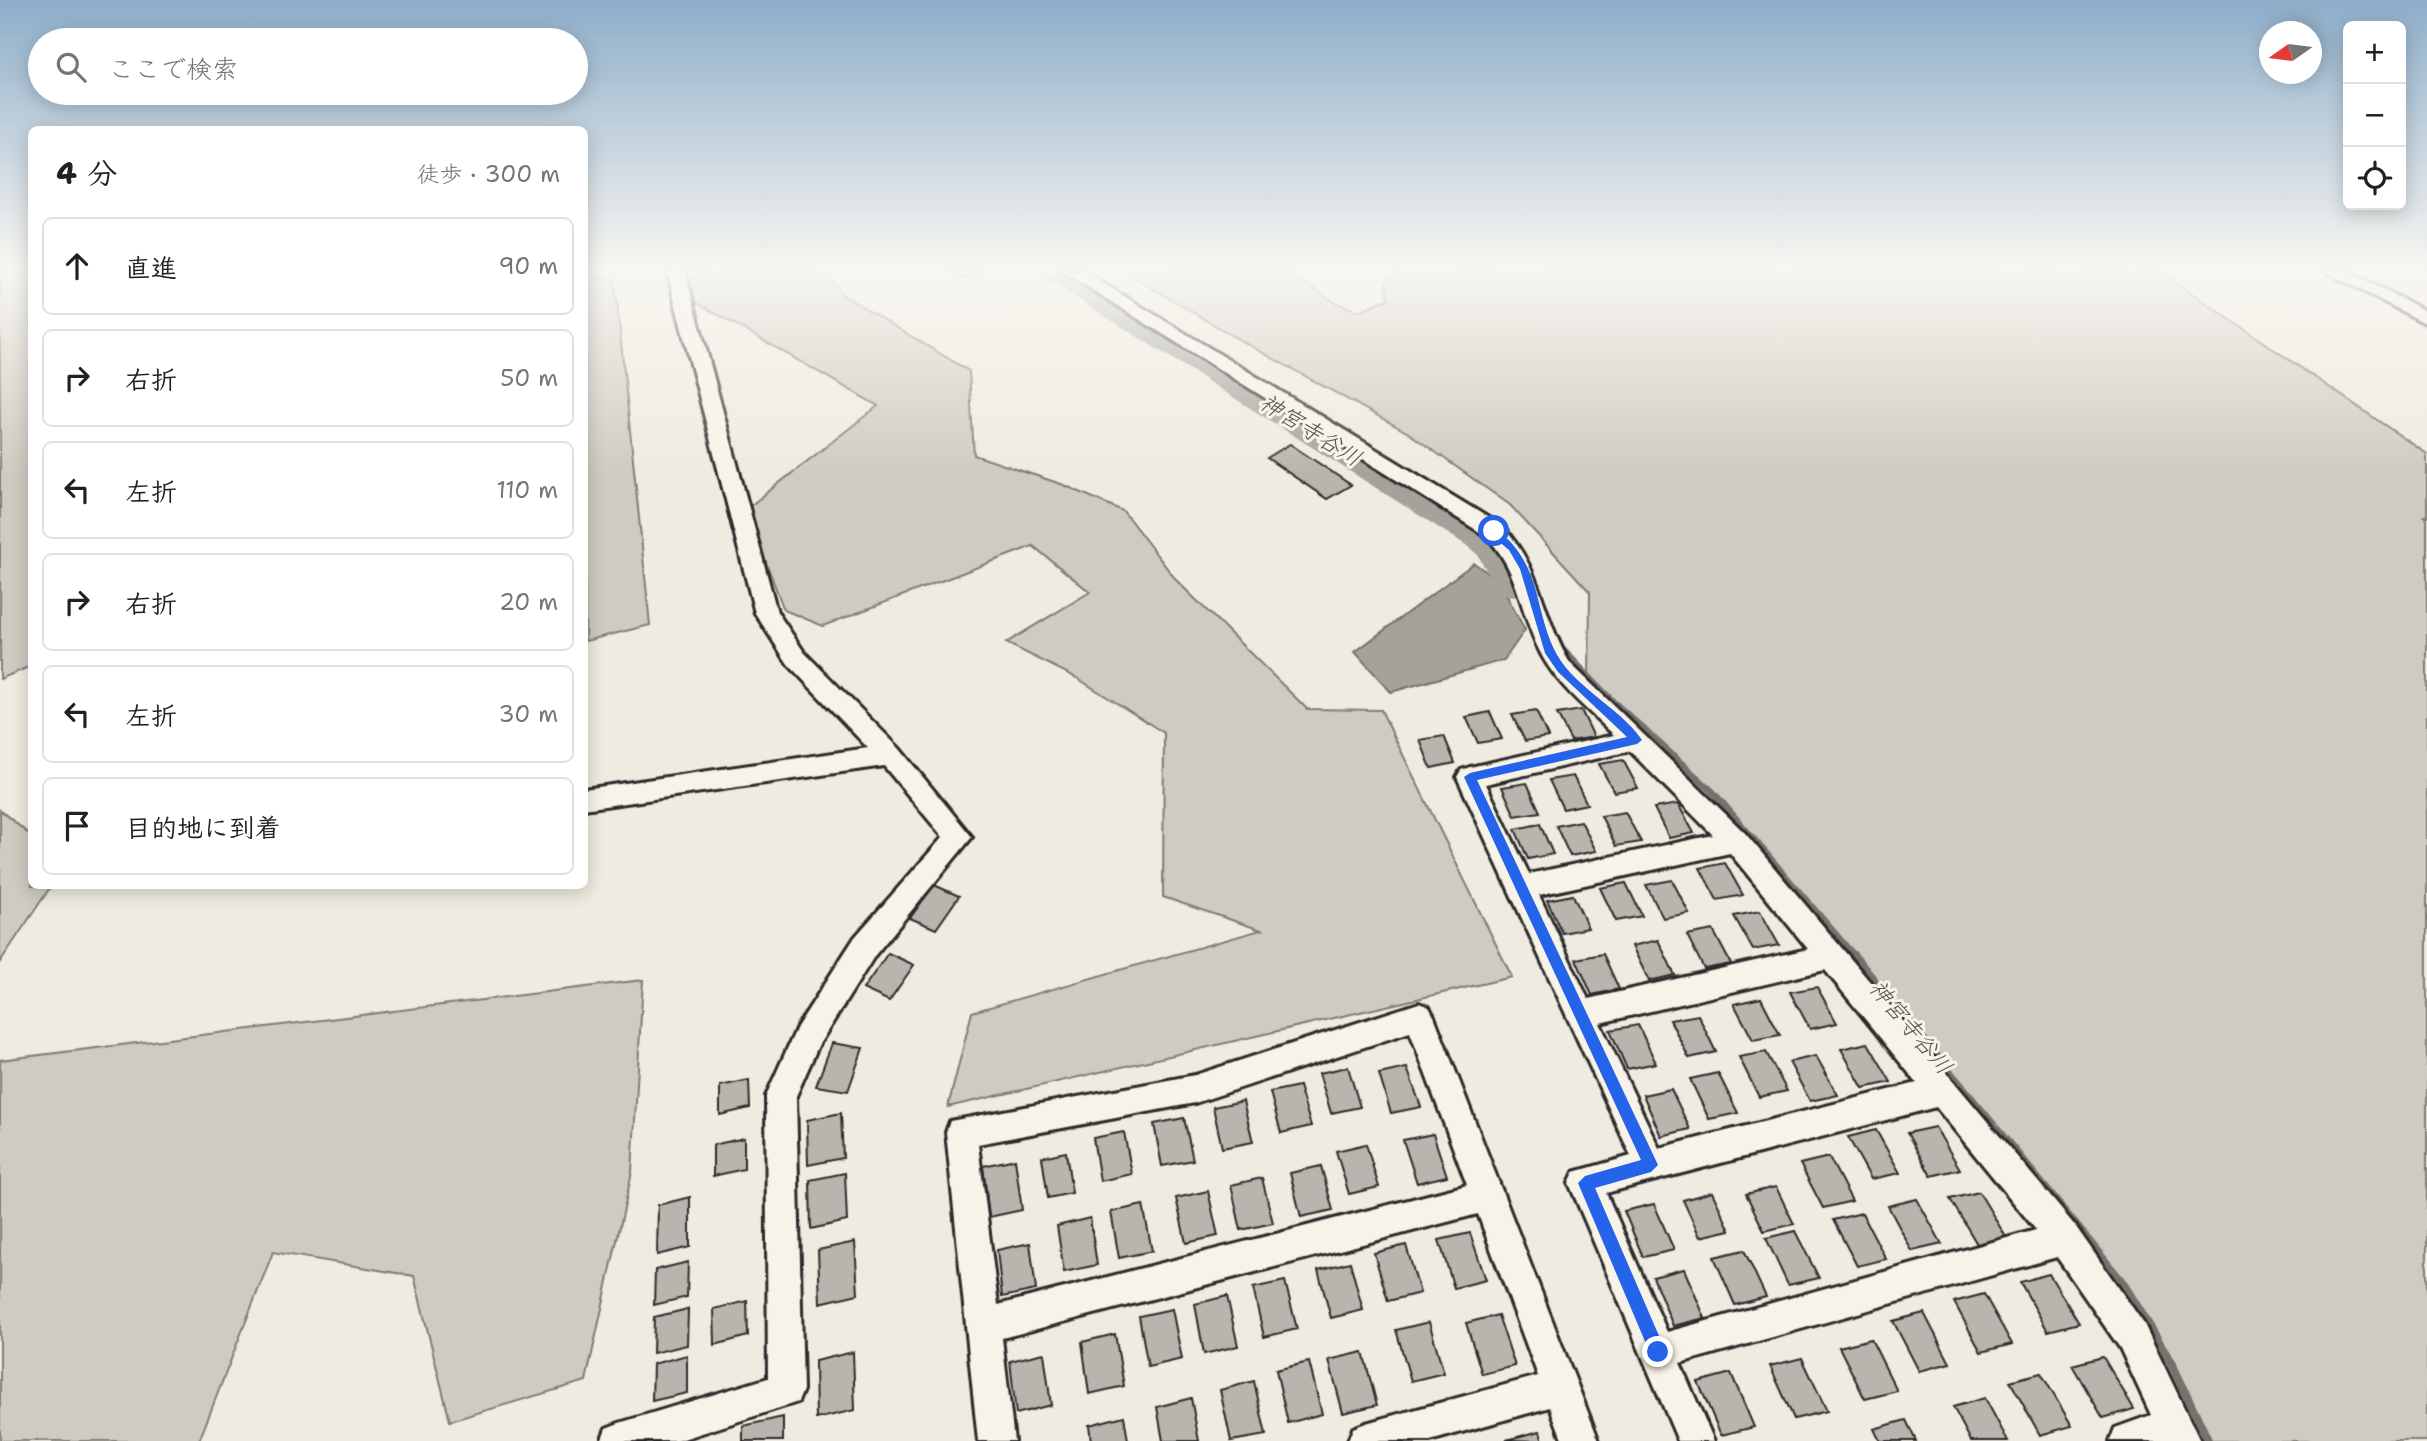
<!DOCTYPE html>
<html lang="ja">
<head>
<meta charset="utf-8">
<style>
  :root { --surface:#fff; --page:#f6f6f6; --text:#202124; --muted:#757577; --line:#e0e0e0 }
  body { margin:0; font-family:"Shantell Sans","Klee One",sans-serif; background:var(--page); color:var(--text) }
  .controls { position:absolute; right:21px; top:21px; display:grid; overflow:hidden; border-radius:10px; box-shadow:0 4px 18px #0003 }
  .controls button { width:63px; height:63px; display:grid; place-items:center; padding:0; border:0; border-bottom:2px solid var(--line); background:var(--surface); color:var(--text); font:35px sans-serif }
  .compass { position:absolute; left:2259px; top:21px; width:63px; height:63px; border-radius:50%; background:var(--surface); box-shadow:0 4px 18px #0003; rotate:256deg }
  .stop { position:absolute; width:21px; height:21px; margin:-16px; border:5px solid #2563eb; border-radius:50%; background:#fff }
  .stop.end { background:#2563eb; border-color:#fff; box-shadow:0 2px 7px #0008 }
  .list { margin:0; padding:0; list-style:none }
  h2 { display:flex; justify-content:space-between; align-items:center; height:91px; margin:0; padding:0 28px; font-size:30px }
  h2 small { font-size:23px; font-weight:400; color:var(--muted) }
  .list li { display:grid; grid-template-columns:46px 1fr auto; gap:21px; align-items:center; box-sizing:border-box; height:98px; margin:0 14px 14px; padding:0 14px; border:2px solid var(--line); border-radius:10px }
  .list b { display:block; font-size:26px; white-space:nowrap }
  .list em { font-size:23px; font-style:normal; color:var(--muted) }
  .icon { flex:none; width:38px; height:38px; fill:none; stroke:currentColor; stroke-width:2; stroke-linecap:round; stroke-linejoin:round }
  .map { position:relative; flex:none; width:2427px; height:1441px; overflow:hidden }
  .search { position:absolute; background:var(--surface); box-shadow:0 4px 18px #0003; left:28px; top:28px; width:560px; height:77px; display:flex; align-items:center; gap:18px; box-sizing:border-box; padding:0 24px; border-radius:38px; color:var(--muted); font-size:26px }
  .panel { position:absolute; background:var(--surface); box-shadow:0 4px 18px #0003; left:28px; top:126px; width:560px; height:763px; border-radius:10px }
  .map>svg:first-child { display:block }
</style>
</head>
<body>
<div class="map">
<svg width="2427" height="1441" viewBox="0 0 2427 1441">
  <rect width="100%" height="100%" fill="#efebe0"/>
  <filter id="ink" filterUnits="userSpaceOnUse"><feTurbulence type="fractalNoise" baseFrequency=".0143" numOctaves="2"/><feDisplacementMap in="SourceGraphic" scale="14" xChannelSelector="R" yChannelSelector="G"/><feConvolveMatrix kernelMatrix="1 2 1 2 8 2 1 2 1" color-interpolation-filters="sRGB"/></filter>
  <g filter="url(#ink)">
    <g fill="#cfcbc2" stroke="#7d7b76" stroke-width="2">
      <path d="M0,271H32L31,666L0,679Z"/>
      <path d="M682,271H826L841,294L969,371L974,455L1064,485L1123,511L1177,581L1307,709L1381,710L1512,977L948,1107L972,1012L1261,930L1163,897L1164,733L1077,678L1006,643L1090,592L1033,546L823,626L784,610L746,509L878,406L694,301Z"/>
      <path d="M1124,271H1287L1333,301L1358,311L1388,299L1386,282L1400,271H2159L2427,454V516H2424L2427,519V1441H2195L2132,1309L1794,890L1589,680L1590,592L1510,505L1407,432L1234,337Z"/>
      <path d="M614,274L650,625L585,641V284Z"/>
      <path d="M0,810L31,836L32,886H51L0,962Z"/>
      <path d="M643,980L632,1172L586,1381L450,1421L414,1276L273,1252L199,1441H0V1060Z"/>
    </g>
    <path fill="#a4a29a" stroke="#74726e" stroke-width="2" d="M1474,563L1499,581L1525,630L1504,660L1391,692L1355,652Z"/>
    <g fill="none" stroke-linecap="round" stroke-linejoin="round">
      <path stroke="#74726e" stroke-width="7" d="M1564,651L1612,701L1712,791L1855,957"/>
      <path stroke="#74726e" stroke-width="9" d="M1853,955L2122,1282L2170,1360L2208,1441"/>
      <path fill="#a4a29a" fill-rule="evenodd" d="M1040,271H1078L1494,527L1508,538L1532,583L1526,593L1512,597L1498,593L1478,555L1466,545L1045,278Z"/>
    </g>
    <g fill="#b8b5ae" stroke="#2b2b2b" stroke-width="2">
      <path d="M951,271H982L965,279Z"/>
      <path d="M1290,444L1351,485L1327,499L1267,458Z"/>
      <path d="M1581,710L1594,737L1571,741L1557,714Z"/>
      <path d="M1536,711L1548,737L1525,741L1512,715Z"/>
      <path d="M1490,712L1502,739L1478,743L1466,717Z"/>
      <path d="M1444,736L1455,763L1431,768L1420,740Z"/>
      <path d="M1623,760L1638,788L1614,792L1599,764Z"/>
      <path d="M1573,776L1587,804L1563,809L1549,780Z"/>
      <path d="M1527,783L1540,812L1515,816L1502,787Z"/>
      <path d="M1678,804L1694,833L1669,838L1654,808Z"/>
      <path d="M1625,812L1641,842L1616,846L1601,816Z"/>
      <path d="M1581,821L1596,851L1570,856L1556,826Z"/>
      <path d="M1540,824L1553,854L1528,859L1515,829Z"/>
      <path d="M1725,863L1743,895L1717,900L1700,868Z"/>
      <path d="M1672,880L1689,913L1663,918L1646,885Z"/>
      <path d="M1626,883L1642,916L1616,921L1600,888Z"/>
      <path d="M934,885L959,896L936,929L910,918Z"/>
      <path d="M1573,895L1588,928L1562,933L1547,900Z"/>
      <path d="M1760,911L1779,945L1753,950L1734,916Z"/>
      <path d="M1713,930L1731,964L1704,969L1687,935Z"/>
      <path d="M1658,940L1675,975L1649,981L1632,946Z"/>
      <path d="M888,953L914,965L889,1001L863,989Z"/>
      <path d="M1603,954L1619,989L1592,995L1576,959Z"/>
      <path d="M1817,987L1837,1023L1810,1029L1790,992Z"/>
      <path d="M1761,998L1780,1035L1753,1040L1734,1004Z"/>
      <path d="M1698,1015L1716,1052L1689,1058L1670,1020Z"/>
      <path d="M1638,1025L1656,1063L1627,1069L1610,1030Z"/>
      <path d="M832,1043L863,1048L848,1091L816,1086Z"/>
      <path d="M1868,1043L1891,1082L1863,1088L1841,1049Z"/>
      <path d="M1766,1052L1787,1091L1759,1097L1739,1057Z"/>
      <path d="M1816,1056L1838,1095L1810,1101L1789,1062Z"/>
      <path d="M1348,1067L1360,1107L1331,1113L1319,1073Z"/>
      <path d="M1407,1068L1421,1107L1391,1113L1379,1074Z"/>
      <path d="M1718,1073L1738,1113L1709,1119L1690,1079Z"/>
      <path d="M749,1080L750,1108L720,1115V1086Z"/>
      <path d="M1299,1086L1311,1126L1281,1133L1270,1092Z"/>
      <path d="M1671,1089L1690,1129L1661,1136L1643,1095Z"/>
      <path d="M1243,1101L1253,1142L1222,1148L1213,1107Z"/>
      <path d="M841,1113L843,1158L808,1165L807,1120Z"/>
      <path d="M1184,1118L1193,1160L1162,1166L1154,1124Z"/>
      <path d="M1935,1127L1960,1169L1931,1176L1907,1133Z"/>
      <path d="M1876,1130L1900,1173L1871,1179L1848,1137Z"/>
      <path d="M1124,1132L1132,1174L1100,1181L1093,1138Z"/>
      <path d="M1433,1134L1447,1176L1417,1183L1403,1140Z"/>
      <path d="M744,1138V1169L713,1176V1145Z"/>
      <path d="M1366,1144L1379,1187L1349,1194L1336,1151Z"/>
      <path d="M1066,1152L1072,1193L1048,1198L1042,1157Z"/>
      <path d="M1829,1157L1852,1201L1823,1208L1800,1164Z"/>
      <path d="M1015,1159L1022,1210L989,1217L983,1166Z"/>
      <path d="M1321,1166L1333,1210L1301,1217L1290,1173Z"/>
      <path d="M845,1173L847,1221L811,1229L810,1180Z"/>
      <path d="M1262,1178L1273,1223L1241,1230L1231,1185Z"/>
      <path d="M1776,1187L1794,1224L1764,1231L1746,1194Z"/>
      <path d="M1208,1191L1218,1236L1186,1243L1176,1198Z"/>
      <path d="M1712,1192L1730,1230L1700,1237L1683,1200Z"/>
      <path d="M1979,1192L2006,1237L1977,1244L1950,1199Z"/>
      <path d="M690,1197V1247L657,1255L658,1205Z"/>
      <path d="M1917,1199L1942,1244L1912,1251L1888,1206Z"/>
      <path d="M1654,1204L1674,1250L1643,1257L1624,1211Z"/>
      <path d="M1143,1205L1152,1251L1119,1258L1111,1212Z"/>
      <path d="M1862,1213L1886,1259L1857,1266L1833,1220Z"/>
      <path d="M1090,1218L1097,1265L1064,1272L1057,1226Z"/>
      <path d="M1795,1231L1819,1278L1788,1285L1766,1238Z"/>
      <path d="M1470,1233L1486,1280L1454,1288L1439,1240Z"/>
      <path d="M855,1242L858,1294L820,1303L818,1250Z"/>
      <path d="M1030,1243L1036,1290L1002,1297L997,1250Z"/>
      <path d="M1406,1245L1420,1293L1388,1301L1374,1253Z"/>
      <path d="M1744,1250L1766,1297L1735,1305L1714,1257Z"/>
      <path d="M688,1262L687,1297L654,1305L655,1270Z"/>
      <path d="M1350,1262L1363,1310L1331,1318L1318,1270Z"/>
      <path d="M1684,1269L1705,1318L1673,1326L1653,1277Z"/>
      <path d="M2049,1274L2079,1323L2048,1331L2020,1282Z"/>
      <path d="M1285,1281L1297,1329L1264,1337L1253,1288Z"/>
      <path d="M1984,1294L2012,1344L1981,1352L1954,1302Z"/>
      <path d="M1227,1296L1238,1346L1204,1354L1195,1304Z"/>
      <path d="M747,1301L748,1336L715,1345L714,1309Z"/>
      <path d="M688,1309L687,1345L653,1353L654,1317Z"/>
      <path d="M1172,1309L1182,1359L1148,1367L1139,1316Z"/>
      <path d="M1924,1313L1950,1363L1919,1371L1893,1321Z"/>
      <path d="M1498,1315L1515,1366L1482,1374L1466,1323Z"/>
      <path d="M1429,1322L1444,1373L1411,1381L1396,1330Z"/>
      <path d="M1115,1334L1124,1386L1089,1394L1082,1342Z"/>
      <path d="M1871,1339L1897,1391L1865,1399L1839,1347Z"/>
      <path d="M853,1352L855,1410L816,1419L815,1361Z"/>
      <path d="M1363,1352L1377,1405L1343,1413L1329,1360Z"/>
      <path d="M1044,1353L1051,1405L1016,1414L1010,1361Z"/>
      <path d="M687,1355V1393L652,1401L653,1364Z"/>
      <path d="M2103,1357L2134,1409L2103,1418L2072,1365Z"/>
      <path d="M1802,1358L1827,1411L1794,1419L1770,1366Z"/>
      <path d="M1309,1362L1322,1414L1288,1423L1276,1370Z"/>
      <path d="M1731,1373L1754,1427L1721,1435L1698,1382Z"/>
      <path d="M2041,1373L2072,1426L2040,1435L2010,1381Z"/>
      <path d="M1254,1381L1266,1435L1231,1441L1220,1390Z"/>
      <path d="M1191,1398L1199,1441H1163L1157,1407Z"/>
      <path d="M1985,1398L2008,1441H1971L1953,1407Z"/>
      <path d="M1124,1416L1128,1441H1091L1089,1425Z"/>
      <path d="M783,1417V1441H743V1426Z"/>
      <path d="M1906,1420L1916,1441H1880L1874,1429Z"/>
      <path d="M1540,1431L1543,1441L1506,1440Z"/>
    </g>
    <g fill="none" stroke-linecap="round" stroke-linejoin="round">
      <defs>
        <g id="minor">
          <path d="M667,271H685L777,612L804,652L899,748L972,837L875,955L818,1046L796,1096L803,1390L798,1402L677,1441H601L606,1428L619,1423L768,1378L766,1096L797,1027L855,937L943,837L884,766L584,809V789L868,748L788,664L755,613Z"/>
          <path d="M1062,271H1083L1502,526C1543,570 1541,615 1570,663L1745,833L2076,1227L2144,1324L2200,1441H2110L2115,1428L2151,1415L2120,1348L2057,1257L1680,1363L1714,1441H1678L1569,1183L1574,1172L1631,1156L1457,777L1461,770L1470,767L1614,735C1588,710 1558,686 1541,654C1519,612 1521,573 1486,536ZM1630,751L1713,835L1529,874L1486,784ZM1730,853L1808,949L1588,999L1539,895ZM1825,970L1917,1083L1659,1148L1600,1023ZM1936,1107L2036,1230L1667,1332L1606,1193Z"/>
          <path d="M2324,271H2346L2427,312V324Z"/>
          <path d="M1419,1003L1429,1007L1434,1016L1599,1441H1563L1550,1407L1430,1441H1348L1353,1428L1366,1423L1538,1376L1478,1214L1002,1338L1014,1441H978L946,1132L950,1121L1195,1075ZM1410,1032L1467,1185L998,1305L978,1144L1195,1103Z"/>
        </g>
      </defs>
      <use href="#minor" stroke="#2b2b2b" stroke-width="6"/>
      <use href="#minor" fill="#f7f3e8" fill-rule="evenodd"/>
    </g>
  </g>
  <linearGradient id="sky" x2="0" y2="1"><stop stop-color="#8dadc9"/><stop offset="0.57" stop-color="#f8f6f1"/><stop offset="1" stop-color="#f8f6f1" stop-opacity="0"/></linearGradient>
  <rect width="2427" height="473" fill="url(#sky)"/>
  <path fill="#2563eb" d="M1490,529H1497C1541,566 1533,600 1553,647C1570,686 1619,706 1642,740L1637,744L1477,780L1658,1165L1651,1172L1595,1188L1666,1352L1658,1360L1652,1358L1578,1183L1585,1176L1641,1160L1464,777L1470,773L1627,737L1558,672L1545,653L1520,569L1509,550L1490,534Z"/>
  <g text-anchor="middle" stroke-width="6" stroke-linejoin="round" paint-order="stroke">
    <g font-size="23" font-style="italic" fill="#555552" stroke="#f7f3e8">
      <text transform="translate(1311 430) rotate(32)" y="8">神宮寺谷川</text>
      <text transform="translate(1911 1027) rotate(50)" y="8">神宮寺谷川</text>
    </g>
  </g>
</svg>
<div class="controls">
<button>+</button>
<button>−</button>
<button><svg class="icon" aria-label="locate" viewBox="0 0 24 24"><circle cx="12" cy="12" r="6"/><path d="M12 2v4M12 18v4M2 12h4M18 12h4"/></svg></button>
</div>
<svg class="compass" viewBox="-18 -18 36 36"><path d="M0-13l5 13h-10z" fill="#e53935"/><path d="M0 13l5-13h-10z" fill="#757577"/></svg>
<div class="stop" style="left:1494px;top:531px"></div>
<div class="stop end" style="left:1658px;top:1352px"></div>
<div class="search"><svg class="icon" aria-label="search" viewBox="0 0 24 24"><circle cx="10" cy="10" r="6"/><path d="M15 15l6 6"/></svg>ここで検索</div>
<section class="panel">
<h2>4 分<small>徒歩 · 300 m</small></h2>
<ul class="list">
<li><svg class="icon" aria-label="ahead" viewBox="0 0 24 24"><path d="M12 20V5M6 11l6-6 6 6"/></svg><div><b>直進</b></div><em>90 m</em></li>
<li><svg class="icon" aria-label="right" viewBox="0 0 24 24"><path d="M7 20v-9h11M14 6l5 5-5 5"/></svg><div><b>右折</b></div><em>50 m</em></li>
<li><svg class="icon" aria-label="left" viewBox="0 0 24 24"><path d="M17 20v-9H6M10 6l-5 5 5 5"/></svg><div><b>左折</b></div><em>110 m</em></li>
<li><svg class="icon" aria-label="right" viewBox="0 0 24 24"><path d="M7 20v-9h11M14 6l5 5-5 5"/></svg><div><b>右折</b></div><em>20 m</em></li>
<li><svg class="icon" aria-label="left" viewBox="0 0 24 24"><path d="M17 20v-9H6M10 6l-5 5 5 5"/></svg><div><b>左折</b></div><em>30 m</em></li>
<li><svg class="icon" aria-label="arrive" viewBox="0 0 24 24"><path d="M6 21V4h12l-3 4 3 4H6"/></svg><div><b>目的地に到着</b></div></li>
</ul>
</section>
</div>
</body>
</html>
